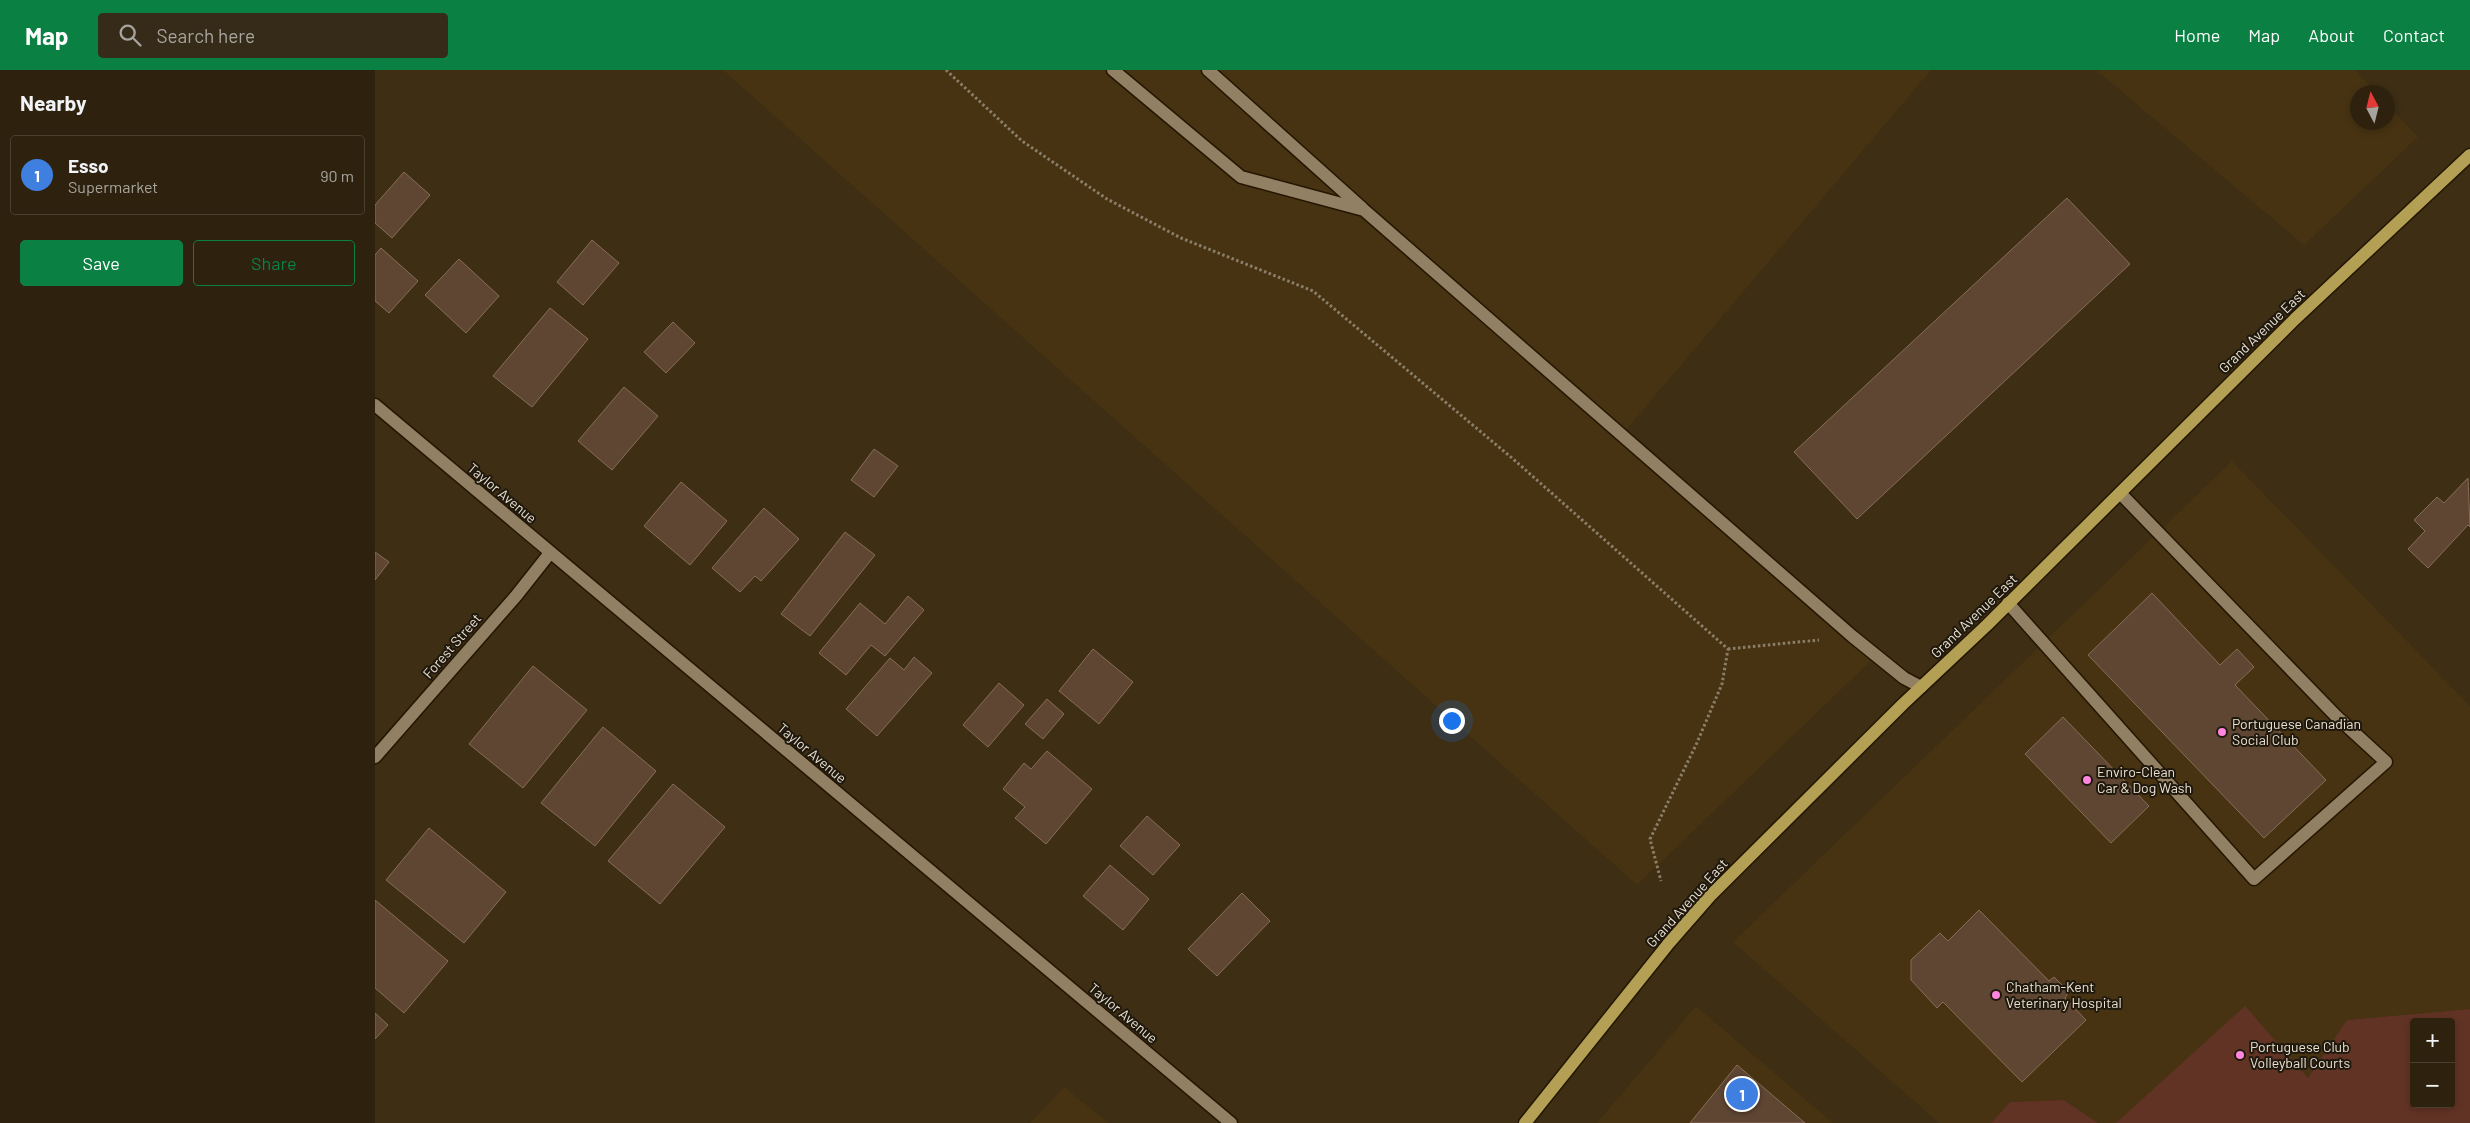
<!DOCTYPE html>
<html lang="en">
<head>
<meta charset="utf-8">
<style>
  :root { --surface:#2e220f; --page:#362a18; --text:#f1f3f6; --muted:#a7a49e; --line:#493f2f; --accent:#0b8043 }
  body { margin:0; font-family:Barlow,sans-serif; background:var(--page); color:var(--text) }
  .controls { position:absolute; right:15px; bottom:15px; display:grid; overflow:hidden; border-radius:5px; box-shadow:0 2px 8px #0003 }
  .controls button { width:45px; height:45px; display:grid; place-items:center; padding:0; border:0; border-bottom:1px solid var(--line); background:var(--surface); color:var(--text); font:25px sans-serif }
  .compass { position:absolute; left:1975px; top:15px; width:45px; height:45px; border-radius:50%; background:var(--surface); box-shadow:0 2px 8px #0003; rotate:353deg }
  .you { position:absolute; left:1076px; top:650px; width:18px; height:18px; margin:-12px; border:4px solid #fff; border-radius:50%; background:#1a73e8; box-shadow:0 0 0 8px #1a73e833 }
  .badge { display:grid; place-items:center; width:32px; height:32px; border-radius:50%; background:var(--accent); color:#fff; font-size:16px; font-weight:700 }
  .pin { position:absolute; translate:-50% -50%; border:2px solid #fff; box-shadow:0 1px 5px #0006 }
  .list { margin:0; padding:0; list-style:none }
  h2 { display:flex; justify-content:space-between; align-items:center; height:65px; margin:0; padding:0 20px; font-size:21px }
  h2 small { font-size:16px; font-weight:400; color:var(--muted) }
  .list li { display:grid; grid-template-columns:32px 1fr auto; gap:15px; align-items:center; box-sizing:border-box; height:80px; margin:0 10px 10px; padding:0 10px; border:1px solid var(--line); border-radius:5px }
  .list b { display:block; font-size:19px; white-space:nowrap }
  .list p { margin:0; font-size:16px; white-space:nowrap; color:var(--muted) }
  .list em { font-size:16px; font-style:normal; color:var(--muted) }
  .actions { display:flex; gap:10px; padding:15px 20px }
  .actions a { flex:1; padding:11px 0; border:1px solid var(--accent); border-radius:5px; text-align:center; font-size:18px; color:var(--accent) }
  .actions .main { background:var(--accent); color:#fff }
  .icon { flex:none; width:28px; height:28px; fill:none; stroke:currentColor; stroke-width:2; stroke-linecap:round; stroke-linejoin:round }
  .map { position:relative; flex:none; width:2095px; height:1053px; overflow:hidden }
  header { display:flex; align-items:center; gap:30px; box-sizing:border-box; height:70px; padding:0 25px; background:var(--accent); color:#fff }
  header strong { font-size:24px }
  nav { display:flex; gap:28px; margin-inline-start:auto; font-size:18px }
  .search { width:350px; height:45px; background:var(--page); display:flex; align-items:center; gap:12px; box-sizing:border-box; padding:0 18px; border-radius:5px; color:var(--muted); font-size:19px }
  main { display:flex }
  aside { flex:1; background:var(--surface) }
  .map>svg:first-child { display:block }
</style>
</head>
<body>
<header>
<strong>Map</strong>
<div class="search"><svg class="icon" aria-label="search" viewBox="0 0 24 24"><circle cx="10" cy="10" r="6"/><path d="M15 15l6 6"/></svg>Search here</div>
<nav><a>Home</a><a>Map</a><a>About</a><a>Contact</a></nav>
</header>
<main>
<aside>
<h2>Nearby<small></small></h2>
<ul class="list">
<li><span class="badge" style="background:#3f7fe0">1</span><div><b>Esso</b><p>Supermarket</p></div><em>90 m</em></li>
</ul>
<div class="actions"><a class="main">Save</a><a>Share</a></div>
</aside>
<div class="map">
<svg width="2095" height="1053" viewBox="0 0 2095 1053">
  <rect width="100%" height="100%" fill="#3d2e14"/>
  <g fill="#473312">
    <path d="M348,0H1556L1246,366L1499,588L1262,815Z"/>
    <path d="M1721,0H1980L2001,22H1982V52H2012L2013,35L2043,67L1929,175Z"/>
    <path d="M1857,391L2095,636V939L1972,950L1914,1053H1723L1689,1030L1635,1032L1616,1053H1564L1358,872Z"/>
    <path d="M1321,936L1458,1053H1222Z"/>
    <path d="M689,1017L734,1053H655Z"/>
  </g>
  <g fill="#613324" fill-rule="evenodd">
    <path d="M1870,936L1933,1008L1972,950L2095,939V1053H1741ZM2039,952H2076V1034H2039Z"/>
    <path d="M1689,1030L1723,1053H1616L1635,1032Z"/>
  </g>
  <g fill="#5f4633" stroke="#886d59">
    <path d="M29,102L55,125L17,168L0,153V135Z"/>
    <path d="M1692,128L1755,194L1482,449L1419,382Z"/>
    <path d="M217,170L244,193L208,235L182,212Z"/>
    <path d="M6,178L43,211L14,243L0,231V185Z"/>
    <path d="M84,189L124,226L91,263L50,225Z"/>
    <path d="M175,238L213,269L157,337L118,306Z"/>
    <path d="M298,252L320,273L291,303L269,282Z"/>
    <path d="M249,317L283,346L237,400L203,371Z"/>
    <path d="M499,379L523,396L499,427L476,410Z"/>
    <path d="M2093,408L2095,457L2093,455L2053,498L2033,479L2050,461L2039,450L2062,427L2069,433Z"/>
    <path d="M306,412L352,451L315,495L269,456Z"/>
    <path d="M389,438L424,469L386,511L380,506L365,522L337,498Z"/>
    <path d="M470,462L500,485L435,566L406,544Z"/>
    <path d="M0,482L14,492L0,510Z"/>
    <path d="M1777,523L1845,595L1862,579L1879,597L1860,615L1951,710L1889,768L1713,585Z"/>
    <path d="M533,526L549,540L510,586L496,575L471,605L444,583L485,533L510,554Z"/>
    <path d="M718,579L758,612L724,654L684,621Z"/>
    <path d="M539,587L557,603L502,666L471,639L515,588L529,600Z"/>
    <path d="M158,596L212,640L148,718L94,674Z"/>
    <path d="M624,613L649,635L613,677L588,655Z"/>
    <path d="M672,629L689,644L668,669L650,654Z"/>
    <path d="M1688,647L1774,736L1736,773L1650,684Z"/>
    <path d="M228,657L281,701L220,776L166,733Z"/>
    <path d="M672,681L717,719L671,774L640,748L650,737L628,719L649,693L656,699Z"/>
    <path d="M298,714L350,757L285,834L233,791Z"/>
    <path d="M772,746L805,775L778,805L745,776Z"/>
    <path d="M54,758L131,822L89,873L11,810Z"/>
    <path d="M735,795L774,829L748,860L708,826Z"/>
    <path d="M867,823L895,851L842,906L813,879Z"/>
    <path d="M0,830L73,891L29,943L0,918Z"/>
    <path d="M1604,840L1674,911L1679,907L1694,922L1690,928L1711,950L1647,1012L1568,932L1562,938L1536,910V890L1565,863L1573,871Z"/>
    <path d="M0,943L13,955L0,969Z"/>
    <path d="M1362,995L1430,1053H1315Z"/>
  </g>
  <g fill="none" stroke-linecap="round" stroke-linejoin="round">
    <defs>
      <g id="service">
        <path d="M738,0L866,107L989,140L1477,566L1529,608L1546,617"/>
        <path d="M833,0L987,138"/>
        <path d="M1633,533L1879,809L2011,692L1961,646L1745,423"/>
      </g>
      <g id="minor">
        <path d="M0,335L856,1053"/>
        <path d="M0,687L141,526L175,483"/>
      </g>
      <path id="primary" d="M1150,1053L1294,873L1335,826L1528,634L1612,555L1920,249L2095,85"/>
    </defs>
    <use href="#service" stroke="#241600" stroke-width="15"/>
    <use href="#minor" stroke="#241600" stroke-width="15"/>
    <use href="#primary" stroke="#241600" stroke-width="15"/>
    <g stroke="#8c7f6a" stroke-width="3" stroke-dasharray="2.5 2.5" stroke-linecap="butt">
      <path d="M571,0L647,71L732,129L806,168L938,221L1137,388L1353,579L1347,614L1321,675L1275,769L1286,811"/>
      <path d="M1353,579L1444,570"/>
    </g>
    <use href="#service" stroke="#928064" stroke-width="12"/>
    <use href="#minor" stroke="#928064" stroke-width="12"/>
    <use href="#primary" stroke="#b3a055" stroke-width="12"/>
  </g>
  <g fill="#ff85df" stroke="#1f180d" stroke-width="2">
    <circle cx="1847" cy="662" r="5"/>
    <circle cx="1712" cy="710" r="5"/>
    <circle cx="1621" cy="925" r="5"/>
    <circle cx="1865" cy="985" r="5"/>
  </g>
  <g text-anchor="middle" stroke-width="4" stroke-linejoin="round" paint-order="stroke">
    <g font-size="14" fill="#eae0d1" stroke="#1f180d">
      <text transform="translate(1887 261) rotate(-44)" y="5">Grand Avenue East</text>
      <text transform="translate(127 423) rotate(40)" y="5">Taylor Avenue</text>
      <text transform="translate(1599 546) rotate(-44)" y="5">Grand Avenue East</text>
      <text transform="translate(77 576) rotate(-49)" y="5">Forest Street</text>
      <text transform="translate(437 683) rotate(40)" y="5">Taylor Avenue</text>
      <text transform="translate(1312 833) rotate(-48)" y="5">Grand Avenue East</text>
      <text transform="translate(748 943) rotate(40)" y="5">Taylor Avenue</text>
    </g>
    <g font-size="14" fill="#eae0d1" stroke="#1f180d" text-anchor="start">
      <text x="1857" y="659">Portuguese Canadian<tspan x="1857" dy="16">Social Club</tspan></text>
      <text x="1722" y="707">Enviro-Clean<tspan x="1722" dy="16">Car &amp; Dog Wash</tspan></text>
      <text x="1631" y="922">Chatham-Kent<tspan x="1631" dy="16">Veterinary Hospital</tspan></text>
      <text x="1875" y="982">Portuguese Club<tspan x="1875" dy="16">Volleyball Courts</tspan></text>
    </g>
  </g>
</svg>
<div class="controls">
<button>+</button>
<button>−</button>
</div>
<svg class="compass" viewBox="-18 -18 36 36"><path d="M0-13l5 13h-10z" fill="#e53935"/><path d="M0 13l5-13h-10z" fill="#a7a49e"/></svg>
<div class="you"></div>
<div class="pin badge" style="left:1367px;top:1024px;background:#3f7fe0">1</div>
</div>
</main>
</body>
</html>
